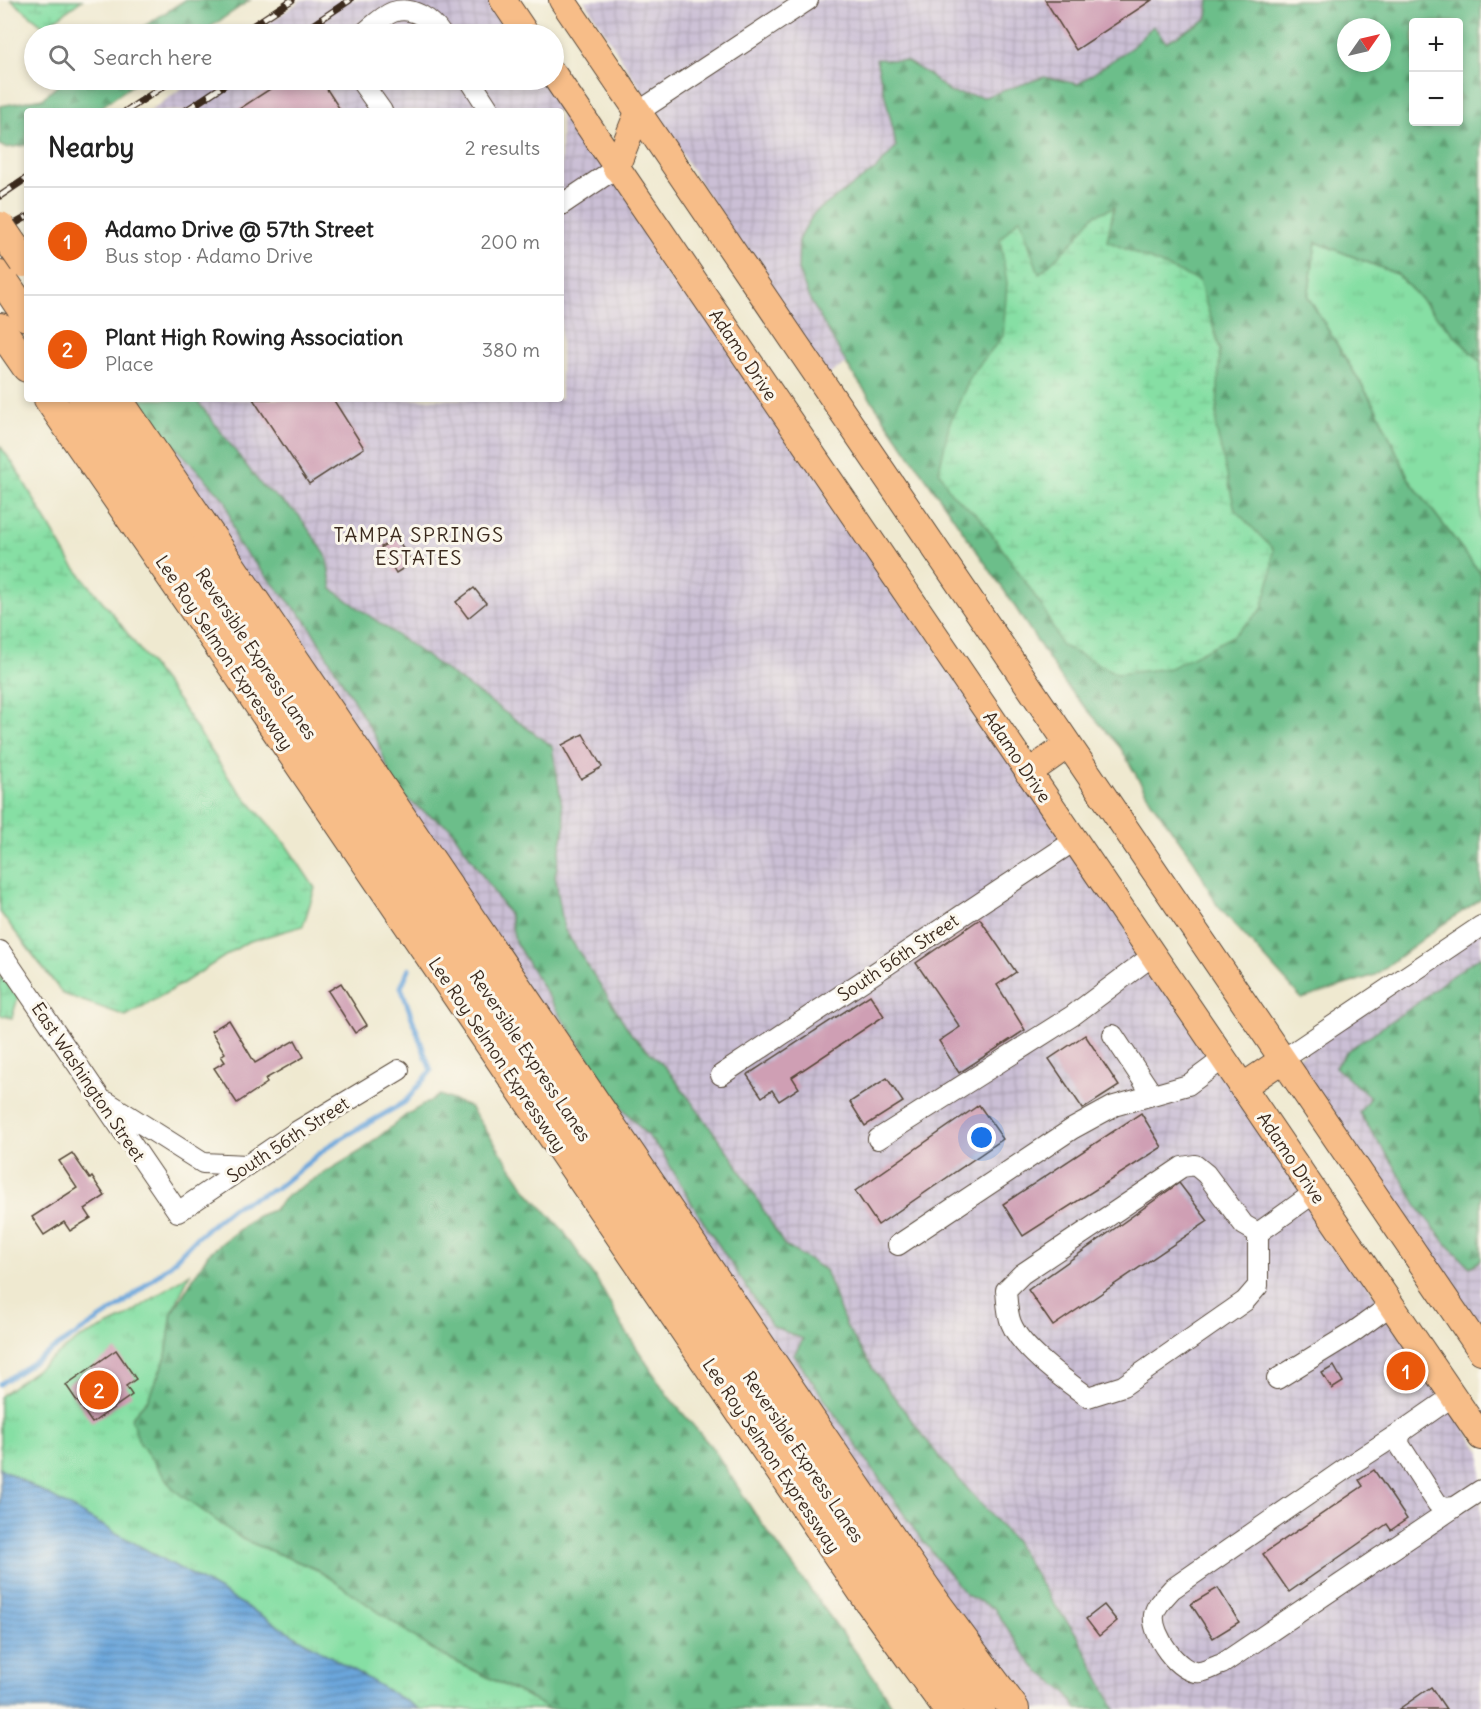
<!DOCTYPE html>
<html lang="en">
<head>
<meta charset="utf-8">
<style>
  :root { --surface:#fff; --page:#f6f6f6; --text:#222; --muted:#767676; --line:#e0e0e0; --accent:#ea580c }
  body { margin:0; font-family:Delius,sans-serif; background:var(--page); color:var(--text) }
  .controls { position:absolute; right:18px; top:18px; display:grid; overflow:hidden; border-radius:6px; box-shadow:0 3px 9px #0003 }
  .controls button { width:54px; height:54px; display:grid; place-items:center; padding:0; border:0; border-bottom:2px solid var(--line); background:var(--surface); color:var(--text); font:30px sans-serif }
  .compass { position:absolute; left:1337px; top:18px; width:54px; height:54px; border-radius:50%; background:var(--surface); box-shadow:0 3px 9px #0003; rotate:56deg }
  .you { position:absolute; left:982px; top:1138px; width:21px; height:21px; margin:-15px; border:4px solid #fff; border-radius:50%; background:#1a73e8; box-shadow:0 0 0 9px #1a73e833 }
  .badge { display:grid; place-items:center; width:39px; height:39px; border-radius:50%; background:var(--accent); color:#fff; font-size:20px; font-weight:700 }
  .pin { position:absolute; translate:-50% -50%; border:3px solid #fff; box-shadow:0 2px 6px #0006 }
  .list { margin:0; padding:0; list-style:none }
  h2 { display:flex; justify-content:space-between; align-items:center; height:78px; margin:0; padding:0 24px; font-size:26px }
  h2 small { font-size:20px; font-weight:400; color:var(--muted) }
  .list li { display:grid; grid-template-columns:39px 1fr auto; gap:18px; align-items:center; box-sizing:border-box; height:108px; padding:0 24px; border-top:2px solid var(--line) }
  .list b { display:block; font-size:22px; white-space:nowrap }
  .list p { margin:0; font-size:20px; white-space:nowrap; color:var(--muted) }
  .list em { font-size:20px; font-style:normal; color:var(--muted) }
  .icon { flex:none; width:33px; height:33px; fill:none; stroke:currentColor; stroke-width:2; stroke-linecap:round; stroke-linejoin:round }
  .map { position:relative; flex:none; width:1481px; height:1709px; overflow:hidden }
  .search { position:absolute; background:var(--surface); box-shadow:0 3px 9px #0003; left:24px; top:24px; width:540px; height:66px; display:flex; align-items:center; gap:15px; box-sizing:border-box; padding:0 21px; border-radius:33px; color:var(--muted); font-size:22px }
  .panel { position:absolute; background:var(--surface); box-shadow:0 3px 9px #0003; left:24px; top:108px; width:540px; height:294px; border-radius:6px }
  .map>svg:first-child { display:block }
</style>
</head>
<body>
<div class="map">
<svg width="1481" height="1709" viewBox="0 0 1481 1709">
  <defs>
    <pattern id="industrial-grid" width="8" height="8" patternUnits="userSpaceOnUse" patternTransform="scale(1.5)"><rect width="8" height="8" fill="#cbbfd5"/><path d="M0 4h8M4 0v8" fill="none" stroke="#afa4b6"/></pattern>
    <pattern id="grass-tufts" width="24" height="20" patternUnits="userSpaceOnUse" patternTransform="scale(1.5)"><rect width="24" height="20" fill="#86dfa4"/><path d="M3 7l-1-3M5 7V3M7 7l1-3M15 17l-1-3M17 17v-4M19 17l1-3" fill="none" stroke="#75c08d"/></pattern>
    <pattern id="forest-firs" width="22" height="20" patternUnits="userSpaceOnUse" patternTransform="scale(1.5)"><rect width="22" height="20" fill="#6cbe8a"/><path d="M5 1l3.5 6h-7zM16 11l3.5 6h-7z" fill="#5a9b70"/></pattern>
    <pattern id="wetland-marsh" width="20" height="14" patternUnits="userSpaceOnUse" patternTransform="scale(1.5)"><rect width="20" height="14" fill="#86dfa4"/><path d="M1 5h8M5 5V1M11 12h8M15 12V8" fill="none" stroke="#75c08d"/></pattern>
    <pattern id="water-rules" width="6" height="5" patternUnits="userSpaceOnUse" patternTransform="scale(1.5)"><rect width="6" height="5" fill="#6ba6db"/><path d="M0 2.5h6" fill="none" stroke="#5987b1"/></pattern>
  </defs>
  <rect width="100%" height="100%" fill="#fbf7ec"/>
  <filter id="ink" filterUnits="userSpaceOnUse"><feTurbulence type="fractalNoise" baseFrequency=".0167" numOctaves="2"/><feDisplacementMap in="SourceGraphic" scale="12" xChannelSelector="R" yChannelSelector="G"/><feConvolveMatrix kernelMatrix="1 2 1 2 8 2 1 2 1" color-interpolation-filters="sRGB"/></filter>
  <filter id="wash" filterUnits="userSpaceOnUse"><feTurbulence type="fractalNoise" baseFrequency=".008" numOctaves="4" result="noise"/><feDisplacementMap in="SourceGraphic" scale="24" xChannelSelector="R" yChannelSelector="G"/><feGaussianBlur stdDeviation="1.35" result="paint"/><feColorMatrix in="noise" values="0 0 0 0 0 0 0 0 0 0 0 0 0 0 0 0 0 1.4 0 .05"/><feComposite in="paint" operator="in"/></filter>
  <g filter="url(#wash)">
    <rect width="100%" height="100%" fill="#efe9d0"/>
    <g fill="url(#industrial-grid)">
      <path d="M301,0H497L521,34H254Z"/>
      <path d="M584,0H1481L1458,22H1414L1382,27H1346L824,378Z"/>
      <path d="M193,80H552L1481,1452V1709H1021L123,399H561V111H150Z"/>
      <path d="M1481,930V1345L1285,1066Z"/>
    </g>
    <g fill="url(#grass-tufts)" stroke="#608461" stroke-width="1.5">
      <path d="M1316,242L1397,274L1481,363V574L1410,481L1377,410L1308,297Z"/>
      <path d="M190,1273L172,1313L166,1357L148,1399L131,1418L242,1539L318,1570L438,1653L533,1699L548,1709H419L220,1591L0,1468V1396L79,1339L124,1318Z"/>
    </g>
    <g fill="url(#forest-firs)" stroke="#547454" stroke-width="1.5" fill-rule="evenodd">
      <path d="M185,0H250L200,34H132Z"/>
      <path d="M1209,0H1481V363L1397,274L1316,242L1308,297L1377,410L1410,481L1481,574V899L1439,927L1375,975L1302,999L1217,905L1193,859L1151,801L1120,747L1065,684L1006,593L849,368L809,298L798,270L799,238L814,213L876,169L896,147L893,129L876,59L906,61L928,74L951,93L985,97L1044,77L1078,84L1132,47L1153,26L1166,42L1207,19ZM1414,22H1458V122H1414ZM1346,27H1382V63H1346Z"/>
      <path d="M64,80H139L96,111H27V145L5,148L0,145V106L43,98Z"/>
      <path d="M138,399H196L261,485L298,514L326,555L332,589L552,746L565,824L555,876L564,929L632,1035L668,1070L734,1160L784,1245L825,1270L846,1326L873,1369L940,1458L1015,1542L1049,1597L1077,1635L1115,1709H1077L1067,1693L1032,1665L994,1608L966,1595L916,1532L794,1355L803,1339L772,1326L697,1212L662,1152L620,1105L563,1020L515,942L510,916L450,827L426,813L396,791L377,740L307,622L237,543L226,501L152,421Z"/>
      <path d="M1481,956V1260L1470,1267L1446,1243L1419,1209L1392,1162L1359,1113L1370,1097L1335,1067L1347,1051L1415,1005L1448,978Z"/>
      <path d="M440,1095L470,1107L528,1192L562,1229L598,1282L623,1327L668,1396L714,1450L755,1514L874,1677L894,1709H548L533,1699L438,1653L318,1570L242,1539L174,1490L139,1442L131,1418L148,1399L166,1357L172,1313L208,1254L255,1217L273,1210L289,1194L361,1151L406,1115Z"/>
    </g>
    <g fill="url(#wetland-marsh)" stroke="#608461" stroke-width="1.5">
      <path d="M11,0H82L45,27Z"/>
      <path d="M1114,207L1107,241L1199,281L1220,349L1216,428L1235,510L1273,549L1271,575L1262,609L1233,636L1170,668L1117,674L1061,645L1045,611L1016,568L980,518L951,493L939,471L950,422L972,374L1003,336L1007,283L1000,239L1020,218L1039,274L1075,240L1093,216Z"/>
      <path d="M0,446L14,465L71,563L112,613L179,702L231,781L284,842L315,888L303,926L247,942L180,985L126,1016L63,994L0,912Z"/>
      <path d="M0,975L18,997L12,1018L0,1015Z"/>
    </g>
    <path fill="url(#water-rules)" stroke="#53687c" stroke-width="1.5" d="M0,1468L220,1591L419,1709H0Z"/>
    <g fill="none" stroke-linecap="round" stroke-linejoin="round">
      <path stroke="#6ba6db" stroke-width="5" d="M0,1384L120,1306L172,1263L197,1237L233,1207L277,1188L330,1145L405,1102L431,1071L401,987L409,969"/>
    </g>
    <g id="blocks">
      <g fill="#cf9fb4">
        <path d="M1045,0H1152L1076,50Z"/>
        <path d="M284,80H321L341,111H236Z"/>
        <path d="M253,399H333L364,448L309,484Z"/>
        <path d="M397,538L412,563L396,573L381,547Z"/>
        <path d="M474,588L486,603L468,618L456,602Z"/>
        <path d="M583,734L602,767L581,779L562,745Z"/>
        <path d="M980,919L1016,972L997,985L1025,1030L959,1073L939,1041L960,1027L916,963Z"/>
        <path d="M341,983L367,1025L355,1033L328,991Z"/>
        <path d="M870,995L884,1016L792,1077L799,1088L779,1101L772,1090L762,1097L747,1075Z"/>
        <path d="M229,1020L255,1063L295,1040L304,1057L265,1079L267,1083L237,1103L214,1068L225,1062L221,1056L225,1053L211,1031Z"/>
        <path d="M1085,1035L1119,1086L1083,1109L1049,1059Z"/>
        <path d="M887,1078L903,1102L865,1126L850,1102Z"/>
        <path d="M979,1105L1003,1139L878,1225L855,1191Z"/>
        <path d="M1141,1113L1162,1147L1023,1236L1003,1204Z"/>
        <path d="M72,1153L90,1179L92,1177L105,1196L85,1209L91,1218L70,1231L64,1222L44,1235L32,1217L77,1188L59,1161Z"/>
        <path d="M1179,1183L1208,1221L1053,1326L1028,1290Z"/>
        <path d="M116,1350L136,1379L126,1386L132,1395L92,1423L66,1385Z"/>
        <path d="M1334,1366L1343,1382L1332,1389L1322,1373Z"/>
        <path d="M1374,1470L1407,1519L1391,1530L1387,1524L1289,1592L1263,1554L1363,1486L1359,1480Z"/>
        <path d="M1218,1588L1239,1622L1213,1638L1191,1604Z"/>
        <path d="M1104,1605L1117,1621L1099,1636L1086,1619Z"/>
        <path d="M1431,1687L1446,1709H1399Z"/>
      </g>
    </g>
  </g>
  <g filter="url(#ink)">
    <use href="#blocks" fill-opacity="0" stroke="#564739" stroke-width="1.5"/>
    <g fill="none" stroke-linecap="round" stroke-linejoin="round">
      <defs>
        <g id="minor">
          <path d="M363,34C372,27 382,16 393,12C412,5 432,20 441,34"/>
          <path d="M360,80L382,111"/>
          <path d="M470,80L490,111"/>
          <path d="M638,112L808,0"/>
          <path d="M561,205L616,168"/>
          <path d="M0,951L178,1212L296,1132L399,1070"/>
          <path d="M1113,1035L1152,1094"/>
          <path d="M1282,1060L1481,926"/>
          <path d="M721,1075L1074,841"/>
          <path d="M107,1102L203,1163L247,1165"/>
          <path d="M878,1139L1072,1016L1152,956"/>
          <path d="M1258,1233V1286L1245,1301L1123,1386L1088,1397C1065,1380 1021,1349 1011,1323C1007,1313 1007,1300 1006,1290L1022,1274L1182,1167L1195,1165L1206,1174L1244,1225L1258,1233L1314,1193"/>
          <path d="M898,1245L1072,1129L1114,1106L1188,1085L1223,1059"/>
          <path d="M1277,1379L1352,1333L1391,1305"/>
          <path d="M1453,1396L1404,1430L1400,1435L1399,1444L1437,1503L1444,1508L1455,1507L1481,1490"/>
          <path d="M1404,1430L1358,1460L1172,1589C1165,1597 1156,1604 1154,1615C1151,1634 1179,1675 1200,1672C1207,1671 1215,1666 1222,1664L1455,1507"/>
        </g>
        <g id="major">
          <path d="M503,0L526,34"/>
          <path d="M562,0L1481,1351"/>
          <path d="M554,75L1481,1437"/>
          <path d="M616,168L638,112"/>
          <path d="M1028,773L1068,745"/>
          <path d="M1242,1087L1282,1060"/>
        </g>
        <g id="highway">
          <path d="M0,276L27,316"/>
          <path d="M0,328L27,367"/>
          <path d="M49,399L229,660L870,1602L948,1709"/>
          <path d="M83,399L755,1388L923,1632L980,1709"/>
          <path d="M117,399L892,1540L937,1605L1014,1709"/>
        </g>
      </defs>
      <use href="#minor" stroke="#564739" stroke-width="22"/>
      <use href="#major" stroke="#564739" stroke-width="28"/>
      <use href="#highway" stroke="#564739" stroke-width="32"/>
      <use href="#minor" stroke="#fff" stroke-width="20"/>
      <use href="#major" stroke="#f7bd88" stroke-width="26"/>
      <use href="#highway" stroke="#f7bd88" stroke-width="30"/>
      <defs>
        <g id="rail">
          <path d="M240,34L292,0"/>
          <path d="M299,34L350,0"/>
          <path d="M126,111L173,80"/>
          <path d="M185,111L232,80"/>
          <path d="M0,196L27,178"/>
          <path d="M0,232L27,217"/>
        </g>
      </defs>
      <use href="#rail" stroke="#3b2a1e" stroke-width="7"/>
      <use href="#rail" stroke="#fbf7ec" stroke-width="4.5" stroke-dasharray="14" stroke-linecap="butt"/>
      <defs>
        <path id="highway-bridge" d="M0,227L24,262"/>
      </defs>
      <use href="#highway-bridge" stroke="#564739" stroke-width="32" stroke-linecap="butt"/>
      <use href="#highway-bridge" stroke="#f7bd88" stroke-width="30"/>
    </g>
  </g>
  <g text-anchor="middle" stroke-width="6" stroke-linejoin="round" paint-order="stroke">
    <g font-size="18" fill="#3b2a1e" stroke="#fbf7ec">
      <text transform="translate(743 355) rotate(56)" y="6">Adamo Drive</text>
      <text transform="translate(224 653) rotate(56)" y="6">Lee Roy Selmon Expressway</text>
      <text transform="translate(256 654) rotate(56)" y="6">Reversible Express Lanes</text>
      <text transform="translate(1017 757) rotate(56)" y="6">Adamo Drive</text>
      <text transform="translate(898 958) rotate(-34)" y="6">South 56th Street</text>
      <text transform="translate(497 1055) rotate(56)" y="6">Lee Roy Selmon Expressway</text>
      <text transform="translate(530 1056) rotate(56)" y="6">Reversible Express Lanes</text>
      <text transform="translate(88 1082) rotate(56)" y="6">East Washington Street</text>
      <text transform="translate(288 1140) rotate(-33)" y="6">South 56th Street</text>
      <text transform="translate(1291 1158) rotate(56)" y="6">Adamo Drive</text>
      <text transform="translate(771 1456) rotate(56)" y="6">Lee Roy Selmon Expressway</text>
      <text transform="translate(803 1457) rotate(56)" y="6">Reversible Express Lanes</text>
    </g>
    <g font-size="20" letter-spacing="1.5" fill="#3b2a1e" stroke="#fbf7ec">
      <text x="419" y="542">TAMPA SPRINGS<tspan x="419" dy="23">ESTATES</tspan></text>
    </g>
  </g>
</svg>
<div class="controls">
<button>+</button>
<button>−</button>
</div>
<svg class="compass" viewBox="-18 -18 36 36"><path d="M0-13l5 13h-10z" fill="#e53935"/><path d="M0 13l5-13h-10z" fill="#767676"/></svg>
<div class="you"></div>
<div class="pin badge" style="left:1406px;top:1371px">1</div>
<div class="pin badge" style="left:99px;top:1390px">2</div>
<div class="search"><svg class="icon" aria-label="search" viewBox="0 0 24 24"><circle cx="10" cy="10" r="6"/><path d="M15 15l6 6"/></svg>Search here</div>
<section class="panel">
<h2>Nearby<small>2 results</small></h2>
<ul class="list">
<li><span class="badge">1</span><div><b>Adamo Drive @ 57th Street</b><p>Bus stop · Adamo Drive</p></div><em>200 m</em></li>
<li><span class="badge">2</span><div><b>Plant High Rowing Association</b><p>Place</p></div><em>380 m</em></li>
</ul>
</section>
</div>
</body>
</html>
